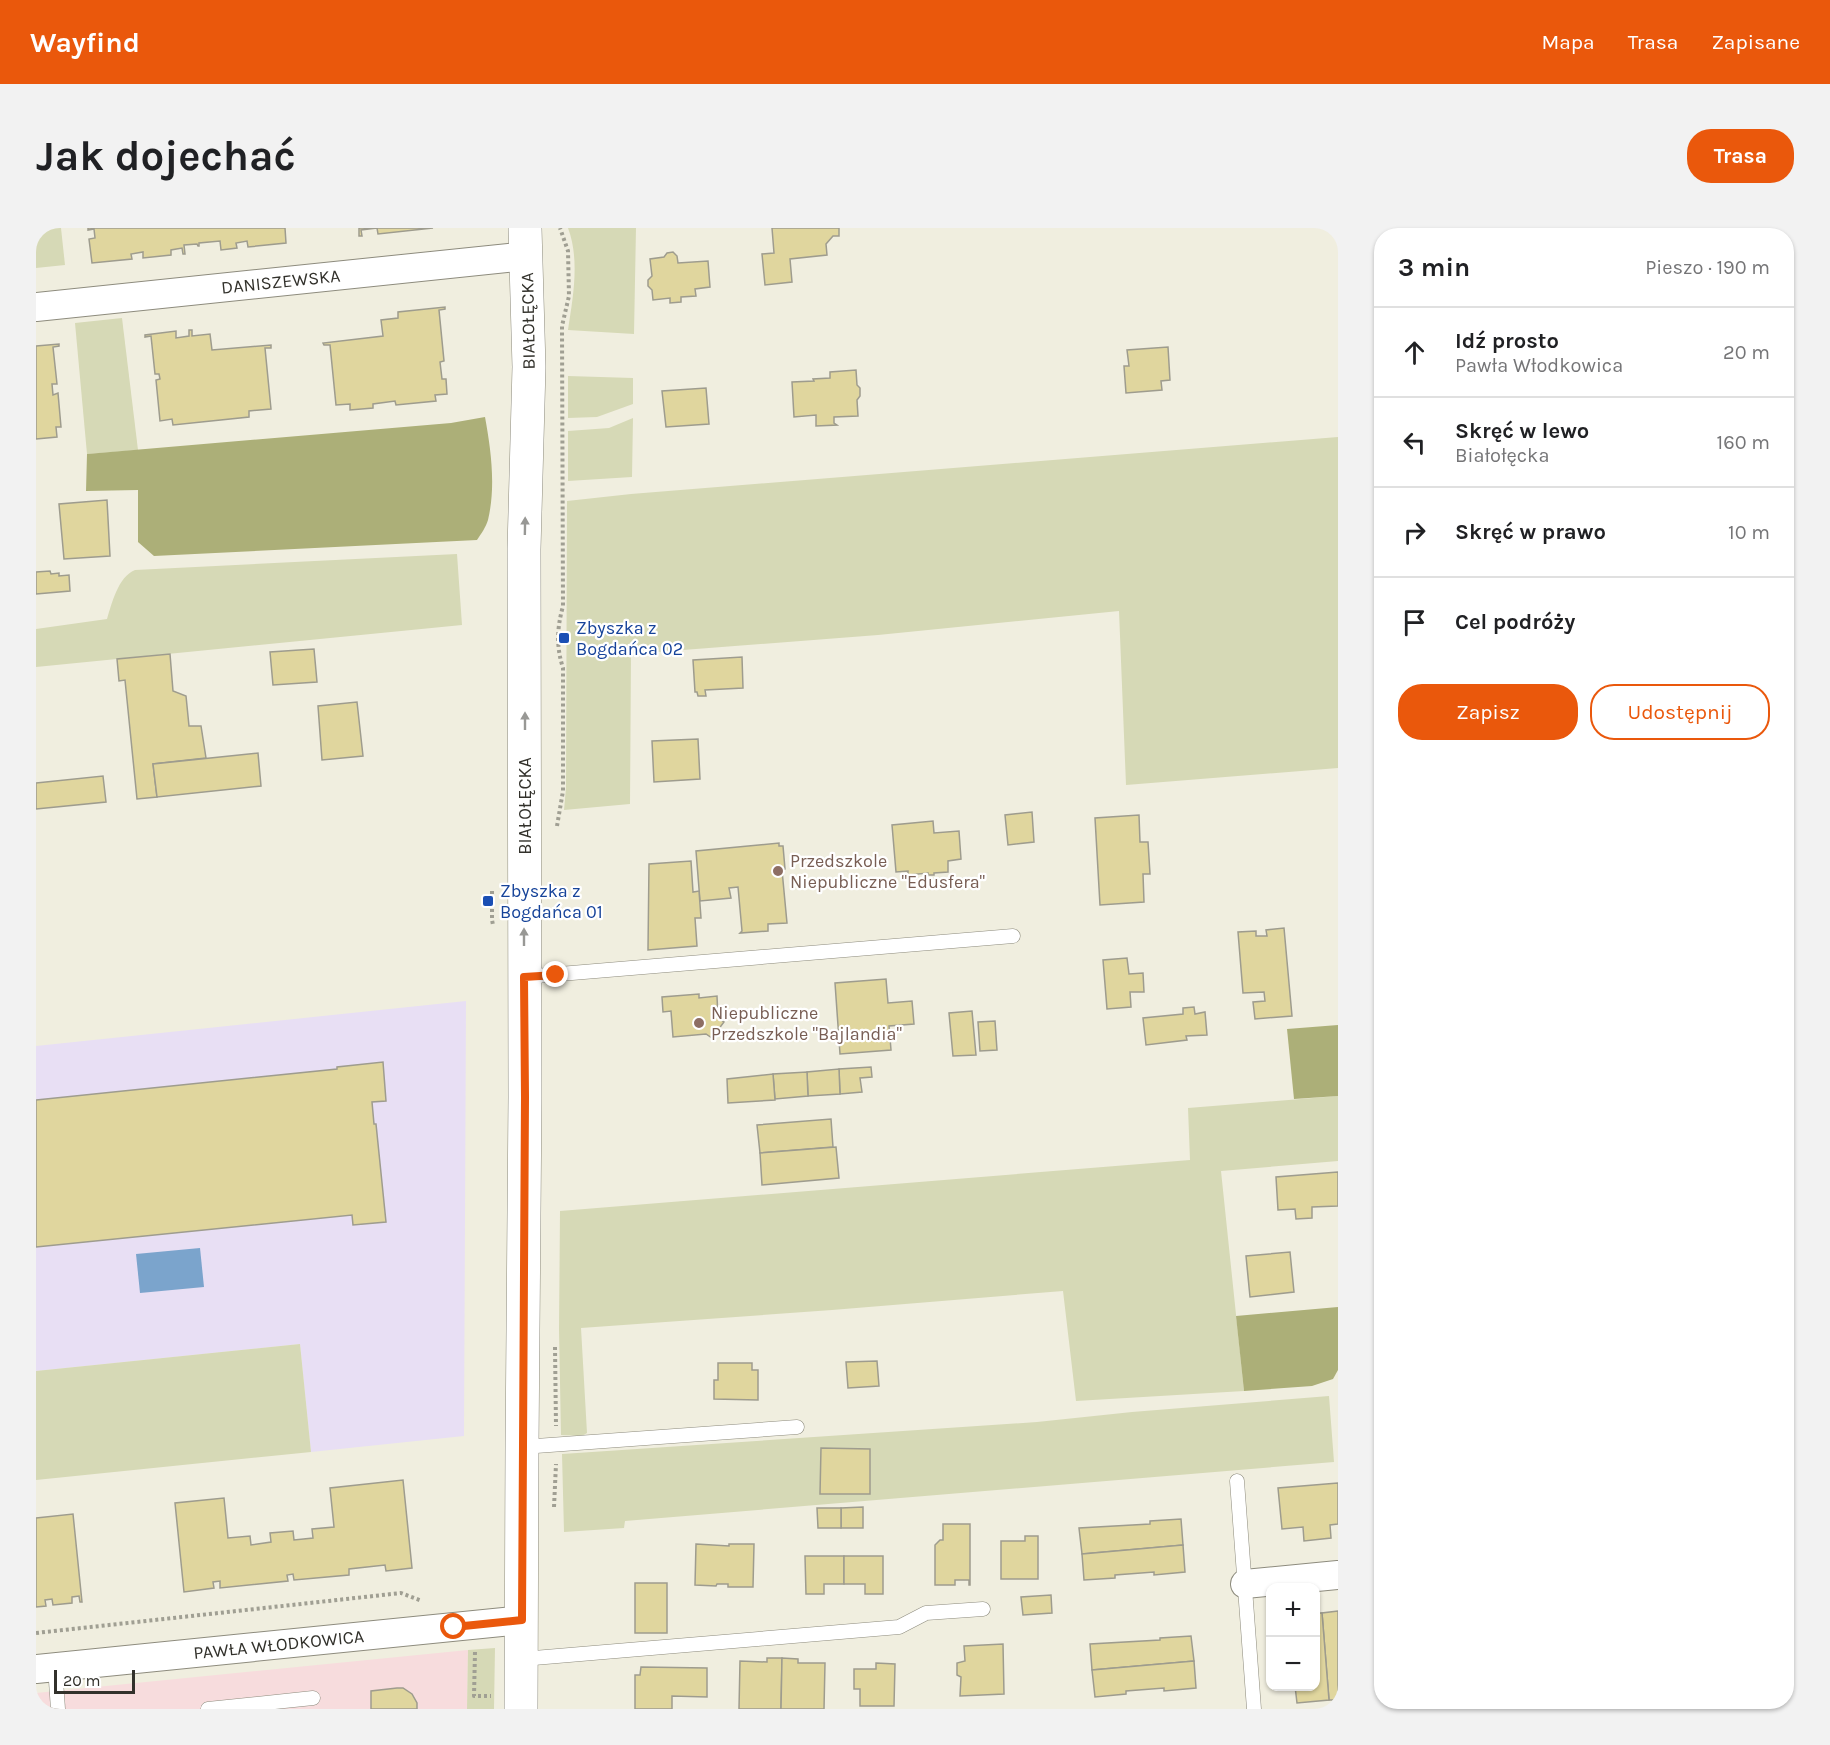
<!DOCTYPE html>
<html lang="pl">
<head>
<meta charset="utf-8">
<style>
  :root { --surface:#fff; --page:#f2f2f2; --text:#202124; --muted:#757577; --line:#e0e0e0; --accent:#ea580c }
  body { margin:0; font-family:Karla,sans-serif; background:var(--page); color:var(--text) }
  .controls { position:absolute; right:18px; bottom:18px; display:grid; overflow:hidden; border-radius:12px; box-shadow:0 2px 4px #0004 }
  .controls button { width:54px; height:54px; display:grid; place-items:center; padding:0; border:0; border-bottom:2px solid var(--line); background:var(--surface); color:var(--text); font:30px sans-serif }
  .scale { position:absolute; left:18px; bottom:15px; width:81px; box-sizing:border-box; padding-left:6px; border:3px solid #32312b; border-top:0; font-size:16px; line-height:21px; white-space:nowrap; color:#32312b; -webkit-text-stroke:4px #fff; paint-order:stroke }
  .stop { position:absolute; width:18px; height:18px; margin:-14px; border:4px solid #ea580c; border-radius:50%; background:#fff }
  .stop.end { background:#ea580c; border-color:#fff; box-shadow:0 2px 6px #0008 }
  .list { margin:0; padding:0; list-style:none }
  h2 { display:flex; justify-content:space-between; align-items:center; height:78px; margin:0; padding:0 24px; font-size:26px }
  h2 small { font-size:20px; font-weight:400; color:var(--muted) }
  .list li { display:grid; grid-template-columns:39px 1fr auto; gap:18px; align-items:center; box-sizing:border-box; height:90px; padding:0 24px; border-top:2px solid var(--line) }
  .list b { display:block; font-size:22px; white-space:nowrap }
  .list p { margin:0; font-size:20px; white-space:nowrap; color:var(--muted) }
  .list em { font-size:20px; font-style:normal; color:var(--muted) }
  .actions { display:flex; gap:12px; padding:18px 24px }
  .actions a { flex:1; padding:14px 0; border:2px solid var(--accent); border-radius:24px; text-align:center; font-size:21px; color:var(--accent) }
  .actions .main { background:var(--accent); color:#fff }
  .icon { flex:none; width:33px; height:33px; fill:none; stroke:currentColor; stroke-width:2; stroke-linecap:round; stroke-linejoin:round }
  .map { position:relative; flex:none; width:1302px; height:1481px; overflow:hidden; border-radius:24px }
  header { display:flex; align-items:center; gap:36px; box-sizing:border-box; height:84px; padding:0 30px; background:var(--accent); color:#fff }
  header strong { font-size:28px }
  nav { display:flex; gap:33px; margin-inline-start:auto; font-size:21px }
  .intro { display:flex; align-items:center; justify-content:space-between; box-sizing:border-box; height:144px; padding:0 36px }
  h1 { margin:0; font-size:42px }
  .button { padding:15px 27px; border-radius:24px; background:var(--accent); color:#fff; font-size:21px; font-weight:700 }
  main { display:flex; gap:36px; padding:0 36px }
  aside { flex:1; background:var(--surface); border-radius:24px; box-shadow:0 2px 4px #0004 }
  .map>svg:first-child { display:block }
</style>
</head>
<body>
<header>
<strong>Wayfind</strong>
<nav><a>Mapa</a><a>Trasa</a><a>Zapisane</a></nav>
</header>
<div class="intro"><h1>Jak dojechać</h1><a class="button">Trasa</a></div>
<main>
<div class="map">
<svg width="1302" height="1481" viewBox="0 0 1302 1481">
  <rect width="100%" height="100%" fill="#f0eedf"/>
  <path fill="#f7dcdd" d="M432,1422L431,1481H0V1465Z"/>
  <path fill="#e8dff4" d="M430,773L428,1208L275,1224L264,1116L0,1143V818Z"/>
  <g fill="#d6d9b6">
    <path d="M0,0H25L29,37L0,40Z"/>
    <path d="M532,0H600L598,106L532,102C537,69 544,32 532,0Z"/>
    <path d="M86,90L102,222L51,226L39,95Z"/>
    <path d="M532,148L597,150V176L561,189L532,190Z"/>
    <path d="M597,190L596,249L532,253V203L573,200Z"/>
    <path d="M1302,209V540L1090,557L1083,383L842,407L595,426L594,576L528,582L530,560L531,273L595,266Z"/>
    <path d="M421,326L426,397L0,439V401L71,391C76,375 82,349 99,342Z"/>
    <path d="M1302,868V933L1185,943L1208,1163L1040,1173L1027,1063L796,1082L545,1100L551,1205L546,1208L525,1207L523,1102L524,983L1154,932L1152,880Z"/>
    <path d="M264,1116L275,1224L0,1252V1143Z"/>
    <path d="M1293,1168L1298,1234L589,1293L588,1300L528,1304L526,1226L1001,1194L1096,1184Z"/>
    <path d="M459,1420L458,1481H431L432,1422Z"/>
  </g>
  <g fill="#acaf78">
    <path d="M449,189C455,222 460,258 452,292C450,299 445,306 441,312L118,328L102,314V262L50,263L51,226L415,195Z"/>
    <path d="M1302,797V868L1258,871L1251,801Z"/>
    <path d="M1302,1079V1142L1297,1151L1276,1158L1208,1163L1200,1088Z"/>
  </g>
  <path fill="#7ba4cc" d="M164,1020L168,1059L104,1065L100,1026Z"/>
  <g fill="#e0d69e" stroke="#9e9c8e" stroke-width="1.5">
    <path d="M52,0H249L250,15L212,19L211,13L200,15L201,20L185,22L184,13L163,15V18H162L161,16L148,17L149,26H147L146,20L135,22V27L107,30V24L95,26L96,31L56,35L53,11L59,10L58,1L52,2Z"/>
    <path d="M323,0H397L342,6L341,0L325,2L326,8H323Z"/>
    <path d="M736,0H803V8H797L790,16L791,27L754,31L756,54L729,57L726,26L738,25Z"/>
    <path d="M637,24L641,28L642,35L672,33L674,59L659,61L660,68L645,69V74L634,75V70L617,72L616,62L612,58V52L616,48L614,31L628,29L631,25Z"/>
    <path d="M409,79V81L403,82L408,133L404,134L406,151H410L411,166L399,167L400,173L360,177L359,173L337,176V180L314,182V176L300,177L294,117H288L287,115L347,108L345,92L362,90V84Z"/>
    <path d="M153,102H156V108L174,106L176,122L235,117V120H229L235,181L213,183V189L137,197L136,191L124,193L120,152L124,151L123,146H119L115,108L109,109V107L140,103V110L153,108Z"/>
    <path d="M23,116V118L17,119L21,156H16L17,167L22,165L25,199H20L21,209L0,211V118Z"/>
    <path d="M1132,119L1134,152L1125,153L1126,162L1090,165L1088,138H1093L1091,122Z"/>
    <path d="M820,142L821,157L824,160V168L821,172L822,188L798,189V195L801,197L780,198V187L758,189L756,154L778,153L777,151L794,150V144Z"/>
    <path d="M670,160L673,196L630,199L626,163Z"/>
    <path d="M71,272L74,328L28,331L23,276Z"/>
    <path d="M14,343L15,346L23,345V348L33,347L34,363L0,366V344Z"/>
    <path d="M278,421L281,454L237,457L234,424Z"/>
    <path d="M134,426L137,463L150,468L153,498H165L170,530L117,536L121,569L101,571L89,452L83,453L81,431Z"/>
    <path d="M706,429L707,460L669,462L670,468H662L661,464H659L657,432Z"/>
    <path d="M321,474L327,528L286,532L282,478Z"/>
    <path d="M662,511L664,551L618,554L616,513Z"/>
    <path d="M222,525L225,558L121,569L117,536Z"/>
    <path d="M67,548L70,574L0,581V555Z"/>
    <path d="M996,584L998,614L972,617L969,587Z"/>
    <path d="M1103,587L1104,614H1112L1114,646H1107L1108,674L1064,677L1059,590Z"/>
    <path d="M897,593L898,605L923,603L925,631L912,633V644L898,645V647H892V645L872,647V643L860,644L856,597Z"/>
    <path d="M743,615V618H747L749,641L746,642L751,695L732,696V703L704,705L706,703L702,659L693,660L695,670L664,673L660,623Z"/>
    <path d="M655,633L657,664L663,663L665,690H659L661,718L612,722L613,636Z"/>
    <path d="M1248,700L1256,788L1219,791L1217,774L1229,773L1228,764L1207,765L1202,704L1220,703V708H1231L1230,702Z"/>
    <path d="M1091,730L1093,746L1107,745L1108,764H1094L1095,779L1071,781L1067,732Z"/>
    <path d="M850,751L852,775L876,773L878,796L853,798L855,822L804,826L799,755Z"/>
    <path d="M663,766V770L681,768L682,790L688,794L676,810L670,806L637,809L635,783L627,784L626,769Z"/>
    <path d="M1158,779L1159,786L1169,784L1171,807L1150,808L1151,812L1110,817L1107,790L1147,786V780Z"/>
    <path d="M936,783L940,827L917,828L913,785Z"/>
    <path d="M959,793L961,822L944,823L942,794Z"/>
    <path d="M347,834L350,873L336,874L338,896H340L350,994L317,997L316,987L0,1019V872L301,841V839Z"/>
    <path d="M835,839L836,849L824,850L826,864L804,866L803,841Z"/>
    <path d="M803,841L804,866L772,868L771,844Z"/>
    <path d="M771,844L772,868L739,871L737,846Z"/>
    <path d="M737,846L739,872L692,875L691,851Z"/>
    <path d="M795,891L797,919L724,925L721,897Z"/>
    <path d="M800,919L803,950L726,957L724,925Z"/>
    <path d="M1302,944V978L1276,979V990L1260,991L1259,981L1242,982L1240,949Z"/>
    <path d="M1254,1024L1258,1064L1214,1069L1210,1028Z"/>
    <path d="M841,1133L843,1158L812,1160L810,1134Z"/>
    <path d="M682,1135H716V1142H722V1172L678,1171V1152H682Z"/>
    <path d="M785,1220L834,1221V1266H784Z"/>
    <path d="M367,1252L376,1340L350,1343L349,1337L313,1341V1347L258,1352L257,1346L251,1347L252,1353L184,1360V1353L177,1354L178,1360L148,1364L139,1275L188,1270L192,1310L214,1308L215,1317L235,1314L234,1305L257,1303L258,1312L277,1310L276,1301L298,1299L294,1260Z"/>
    <path d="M1302,1255V1296L1294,1297L1295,1310L1268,1313L1267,1299L1246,1301L1242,1260Z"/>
    <path d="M827,1279V1300H805V1280Z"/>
    <path d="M781,1280H805V1300H782Z"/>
    <path d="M37,1286L46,1374H44L43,1368L36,1369V1375L17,1377L16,1371L9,1372L10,1378L0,1379V1290Z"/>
    <path d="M1145,1291L1147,1317L1046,1326L1043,1300L1114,1296V1293Z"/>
    <path d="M907,1296H934V1357H933V1352H919V1357H899V1317L904,1312H907Z"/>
    <path d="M989,1308H1002V1351H965V1313H989Z"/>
    <path d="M660,1316L693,1318V1316H718L717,1359H692V1356H681L680,1358L659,1357Z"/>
    <path d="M1147,1317L1149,1344L1118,1347V1344L1079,1347V1350L1048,1352L1046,1326Z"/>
    <path d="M769,1328H808V1356H788V1366H770Z"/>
    <path d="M808,1328H847V1366H829V1356H808Z"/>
    <rect x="599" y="1355" width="32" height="50"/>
    <path d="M1015,1367L1016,1385L987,1387L985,1369Z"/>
    <path d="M1302,1383V1472H1293L1286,1385Z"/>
    <path d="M1280,1385H1286L1293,1472L1261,1475L1259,1458H1280Z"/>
    <path d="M1155,1408L1158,1433L1056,1442L1054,1416L1124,1412V1410Z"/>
    <path d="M967,1416L968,1466L924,1468L925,1449L921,1447V1435L929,1433L928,1418Z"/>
    <path d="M731,1430H746L745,1481H703L704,1433L731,1434Z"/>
    <path d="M746,1430L762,1431V1435H789L788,1481H745Z"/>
    <path d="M1158,1433L1160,1460L1128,1463V1460L1090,1463V1466L1059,1469L1056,1442Z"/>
    <path d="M840,1435L859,1436L858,1478H824V1461H818V1441H840Z"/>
    <path d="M605,1439L671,1440V1469L636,1468V1481H599V1447H604Z"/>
    <path d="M361,1460H367L376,1466L381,1475V1481H335V1463Z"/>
  </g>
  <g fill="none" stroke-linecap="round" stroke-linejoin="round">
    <defs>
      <g id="lane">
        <path d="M488,749L977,708"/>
        <path d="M486,1219L761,1199"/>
        <path d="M1201,1253L1218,1481"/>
        <path d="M486,1431L863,1399L890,1385L947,1381"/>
        <path d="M19,1439L22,1481"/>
        <path d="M172,1481L277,1470"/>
      </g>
      <g id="street">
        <path id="s1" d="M0,79L491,28"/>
        <path d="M1209,1356L1302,1347"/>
        <path id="s2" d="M0,1441L486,1392"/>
      </g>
      <path id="secondary" d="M485,1481L486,1219L489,869L488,321L493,139L489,0"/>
    </defs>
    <use href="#lane" stroke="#8d8b7d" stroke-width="15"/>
    <use href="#street" stroke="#8d8b7d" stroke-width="30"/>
    <use href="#secondary" stroke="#8d8b7d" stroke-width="34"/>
    <g stroke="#a09f93" stroke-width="4" stroke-dasharray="3 3" stroke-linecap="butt">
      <path d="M521,598L527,563V440C520,418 521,400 527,378L526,98L533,68L532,23L524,0"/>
      <path d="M456,663V692L457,697"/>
      <path d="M519,1119L520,1198"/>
      <path d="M518,1279L520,1236"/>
      <path d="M0,1405L365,1365L386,1373"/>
      <path d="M439,1424L438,1468H455"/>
    </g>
    <use href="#lane" stroke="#fff" stroke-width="14"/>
    <use href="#street" stroke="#fff" stroke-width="28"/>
    <use href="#secondary" stroke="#fff" stroke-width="33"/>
  </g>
  <defs><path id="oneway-solid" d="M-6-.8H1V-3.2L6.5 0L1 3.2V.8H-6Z" transform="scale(1.5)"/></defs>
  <g fill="#989895">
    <use href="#oneway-solid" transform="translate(489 298) rotate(-89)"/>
    <use href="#oneway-solid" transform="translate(489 493) rotate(-90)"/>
    <use href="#oneway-solid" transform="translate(488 709) rotate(-90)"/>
  </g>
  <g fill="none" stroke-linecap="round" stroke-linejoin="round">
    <path stroke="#ea580c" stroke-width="8" d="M418,1399L486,1392L489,869L488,749L520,747"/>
  </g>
  <g fill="#1a4fb4" stroke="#fff" stroke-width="2">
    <rect x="522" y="404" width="12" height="12" rx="3"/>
    <rect x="446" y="667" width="12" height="12" rx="3"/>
  </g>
  <g fill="#8d6e63" stroke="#fff" stroke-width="2">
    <circle cx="742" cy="643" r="6"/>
    <circle cx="663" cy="795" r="6"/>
  </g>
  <g text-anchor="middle" stroke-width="4.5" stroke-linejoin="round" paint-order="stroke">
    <g font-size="18" fill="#32312b" stroke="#fff">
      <text dy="6" stroke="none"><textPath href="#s1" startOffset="246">DANISZEWSKA</textPath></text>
      <text transform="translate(492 93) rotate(-91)" y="6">BIAŁOŁĘCKA</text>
      <text transform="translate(489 578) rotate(-90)" y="6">BIAŁOŁĘCKA</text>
      <text dy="6" stroke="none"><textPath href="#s2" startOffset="244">PAWŁA WŁODKOWICA</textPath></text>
    </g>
    <g font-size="18" fill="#164399" stroke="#fff" text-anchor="start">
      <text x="540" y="406">Zbyszka z<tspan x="540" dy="21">Bogdańca 02</tspan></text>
      <text x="464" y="669">Zbyszka z<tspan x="464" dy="21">Bogdańca 01</tspan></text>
    </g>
    <g font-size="18" fill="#785e54" stroke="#fff" text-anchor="start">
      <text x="754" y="639">Przedszkole<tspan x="754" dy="21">Niepubliczne "Edusfera"</tspan></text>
      <text x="675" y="791">Niepubliczne<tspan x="675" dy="21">Przedszkole "Bajlandia"</tspan></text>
    </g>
  </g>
</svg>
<div class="controls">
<button>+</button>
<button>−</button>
</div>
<div class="scale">20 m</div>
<div class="stop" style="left:418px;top:1399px"></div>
<div class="stop end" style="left:520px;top:747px"></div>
</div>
<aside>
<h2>3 min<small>Pieszo · 190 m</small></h2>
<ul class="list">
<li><svg class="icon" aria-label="ahead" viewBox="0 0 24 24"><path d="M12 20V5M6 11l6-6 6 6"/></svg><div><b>Idź prosto</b><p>Pawła Włodkowica</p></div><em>20 m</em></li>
<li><svg class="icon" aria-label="left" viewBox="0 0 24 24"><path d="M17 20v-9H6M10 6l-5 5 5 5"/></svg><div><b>Skręć w lewo</b><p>Białołęcka</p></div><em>160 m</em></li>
<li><svg class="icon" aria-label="right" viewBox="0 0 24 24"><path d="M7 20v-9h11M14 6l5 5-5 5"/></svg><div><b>Skręć w prawo</b></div><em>10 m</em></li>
<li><svg class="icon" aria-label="arrive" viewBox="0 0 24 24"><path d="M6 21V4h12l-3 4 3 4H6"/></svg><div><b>Cel podróży</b></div></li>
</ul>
<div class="actions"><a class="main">Zapisz</a><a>Udostępnij</a></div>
</aside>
</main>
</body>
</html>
